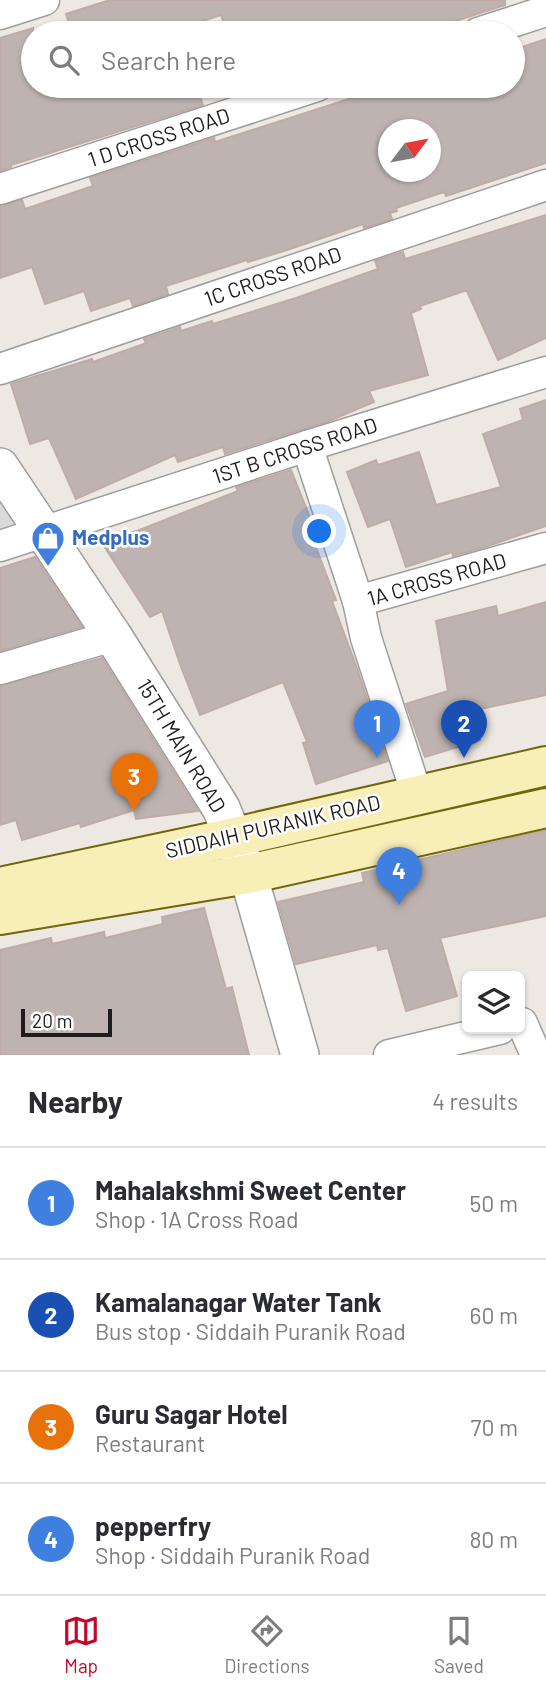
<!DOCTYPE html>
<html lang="en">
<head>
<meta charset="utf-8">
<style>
  :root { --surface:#fff; --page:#f2f2f3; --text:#2b2b33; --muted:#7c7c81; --line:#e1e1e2; --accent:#c3072a }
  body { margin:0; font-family:Barlow,sans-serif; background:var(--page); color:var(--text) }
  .controls { position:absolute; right:21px; bottom:21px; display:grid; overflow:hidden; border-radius:10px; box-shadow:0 2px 5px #0004 }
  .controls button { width:63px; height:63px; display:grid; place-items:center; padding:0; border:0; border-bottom:2px solid var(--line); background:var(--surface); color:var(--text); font:35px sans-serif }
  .compass { position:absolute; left:378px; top:119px; width:63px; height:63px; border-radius:50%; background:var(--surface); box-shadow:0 2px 5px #0004; rotate:58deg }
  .scale { position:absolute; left:21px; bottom:18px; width:91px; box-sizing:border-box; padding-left:7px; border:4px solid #1d1d1d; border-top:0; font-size:19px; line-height:24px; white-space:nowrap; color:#1d1d1d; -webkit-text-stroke:5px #fff; paint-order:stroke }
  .you { position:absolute; left:320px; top:532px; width:24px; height:24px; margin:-18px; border:5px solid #fff; border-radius:50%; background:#1a73e8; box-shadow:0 0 0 10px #1a73e833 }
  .badge { display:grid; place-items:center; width:46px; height:46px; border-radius:50%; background:var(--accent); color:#fff; font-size:23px; font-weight:700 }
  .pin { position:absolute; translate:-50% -58px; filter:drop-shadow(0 2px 4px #0008) }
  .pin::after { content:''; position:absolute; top:37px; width:24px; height:21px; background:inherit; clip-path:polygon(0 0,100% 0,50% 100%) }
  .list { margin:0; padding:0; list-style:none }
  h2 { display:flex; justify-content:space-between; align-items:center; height:91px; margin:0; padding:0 28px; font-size:30px }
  h2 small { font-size:23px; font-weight:400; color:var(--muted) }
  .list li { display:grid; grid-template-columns:46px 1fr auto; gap:21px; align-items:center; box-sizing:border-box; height:112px; padding:0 28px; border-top:2px solid var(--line) }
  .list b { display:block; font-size:26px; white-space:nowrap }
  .list p { margin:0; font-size:23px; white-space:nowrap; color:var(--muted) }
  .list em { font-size:23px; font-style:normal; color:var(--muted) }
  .icon { flex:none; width:38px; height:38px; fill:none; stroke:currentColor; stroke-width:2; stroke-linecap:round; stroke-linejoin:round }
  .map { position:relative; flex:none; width:546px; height:1055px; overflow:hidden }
  .search { position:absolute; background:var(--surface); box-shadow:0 2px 5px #0004; left:21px; right:21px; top:21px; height:77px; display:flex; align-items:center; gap:18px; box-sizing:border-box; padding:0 24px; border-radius:38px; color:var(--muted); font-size:26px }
  .sheet { height:539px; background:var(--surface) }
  nav { display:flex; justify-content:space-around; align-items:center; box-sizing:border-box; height:98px; border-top:2px solid var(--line); background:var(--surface); font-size:19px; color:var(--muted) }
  nav a { display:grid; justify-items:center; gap:4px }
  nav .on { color:var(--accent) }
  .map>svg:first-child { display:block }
</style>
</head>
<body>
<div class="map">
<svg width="546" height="1055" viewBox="0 0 546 1055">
  <rect width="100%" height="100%" fill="#eee8e3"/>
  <path fill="#dbdada" d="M0,503L19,531L0,537Z"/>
  <g fill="#beb3b0" stroke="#bfaca6" stroke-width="2" fill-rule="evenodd">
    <path d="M110,0H505V5L418,33H227L221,15L166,33H72L66,14Z"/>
    <path d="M33,28V86H196L203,105L11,165V167L0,171V38Z"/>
    <path d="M546,39V163L446,196L444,192L396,208L397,211L390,213L392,219L364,228L363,224L287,250L248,262L247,260L166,286L168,294L133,306L130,298L91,311L84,291L45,304L32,267L0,278V206L22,200L25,209L93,186L90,178L214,138L215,142L389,86H513V50ZM388,130H430V172H388Z"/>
    <path d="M546,215V338L498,360L467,291H464L420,306L421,309L411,313L428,375L369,391L374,402L329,421L225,454L223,447L178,462L175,455L76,499L49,438L30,444L11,384L92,359L93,362L141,345L146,343L144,339L180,327L181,331L212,321L213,324L296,298L378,269L375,261L403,252L405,259Z"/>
    <path d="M546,400V526L482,548L453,556L452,552L406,567L390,519L368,527L347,472L376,460L378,465L419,452L436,505L501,487L483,434L523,420L520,409Z"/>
    <path d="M291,470L319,540L314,542L336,600L332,601L357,668L388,761L316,784L303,743L307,742L283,682L200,715L181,667L162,611L150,617L100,540L137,531L238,491L236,487Z"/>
    <path d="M35,557L82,627L0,651V568Z"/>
    <path d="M546,602V695L471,711L480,740L425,757L406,704L448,691L436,621L496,606L498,616Z"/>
    <path d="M102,658L198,811L136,819L134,810L81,827L80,823L22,840L16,820L0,825V686Z"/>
    <path d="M546,830V916L440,938L457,996L406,1011L388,948L378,950L377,945L296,964L278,902L364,882L362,873Z"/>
    <path d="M204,908L226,989L232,987L249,1055H0V950L51,938L52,944L104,932L105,938L163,924L162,917Z"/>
  </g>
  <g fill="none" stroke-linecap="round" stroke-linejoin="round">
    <defs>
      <g id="minor">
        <path d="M0,14L44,0"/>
        <path d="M478,33L546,11"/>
        <path d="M0,189L317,86"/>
        <path d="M0,369L546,185"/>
        <path d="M307,446L358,601"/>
        <path d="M0,546L307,446L546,372"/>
        <path d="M0,669L113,636"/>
        <path d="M417,795L366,638L358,601L546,548"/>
        <path d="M522,1023L536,1055"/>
        <path d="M389,1055L500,1029"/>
      </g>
      <path id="tertiary" d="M0,467L113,636L221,808L248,874L300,1055"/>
      <g id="secondary">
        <path d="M0,887L235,837L546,766"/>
        <path d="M0,915L248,874L546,808"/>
      </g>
    </defs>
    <use href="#minor" stroke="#9e9e9e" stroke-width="33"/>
    <use href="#tertiary" stroke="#9e9e9e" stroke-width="40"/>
    <use href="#secondary" stroke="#6f6709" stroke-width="42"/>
    <use href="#minor" stroke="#fff" stroke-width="30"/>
    <use href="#tertiary" stroke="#fff" stroke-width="37"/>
    <use href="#secondary" stroke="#f7eeb8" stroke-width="38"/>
  </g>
  <defs>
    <symbol id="shop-pin" viewBox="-11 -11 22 30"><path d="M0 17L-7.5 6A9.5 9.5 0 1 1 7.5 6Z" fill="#3f7fe0" stroke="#fff"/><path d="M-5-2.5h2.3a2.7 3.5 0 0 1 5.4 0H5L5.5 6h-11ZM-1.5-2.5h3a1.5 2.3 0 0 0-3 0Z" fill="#fff"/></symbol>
  </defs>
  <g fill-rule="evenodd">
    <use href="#shop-pin" x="29" y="519" width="38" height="52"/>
  </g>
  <g text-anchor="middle" stroke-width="5" stroke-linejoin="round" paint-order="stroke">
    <g font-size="21" fill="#1d1d1d" stroke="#fff">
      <text transform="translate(159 138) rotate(-18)" y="7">1 D CROSS ROAD</text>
      <text transform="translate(273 277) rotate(-19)" y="7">1C CROSS ROAD</text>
      <text transform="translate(295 451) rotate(-18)" y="7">1ST B CROSS ROAD</text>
      <text transform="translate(437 580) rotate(-16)" y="7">1A CROSS ROAD</text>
      <text transform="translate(181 746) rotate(59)" y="7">15TH MAIN ROAD</text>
      <text transform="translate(273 827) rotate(-13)" y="7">SIDDAIH PURANIK ROAD</text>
    </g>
    <g font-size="21" font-weight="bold" fill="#366cbe" stroke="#fff" text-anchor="start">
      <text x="72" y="545">Medplus</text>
    </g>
  </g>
</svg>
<div class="controls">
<button><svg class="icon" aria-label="layers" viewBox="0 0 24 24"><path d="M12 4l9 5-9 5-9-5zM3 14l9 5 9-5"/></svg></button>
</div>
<svg class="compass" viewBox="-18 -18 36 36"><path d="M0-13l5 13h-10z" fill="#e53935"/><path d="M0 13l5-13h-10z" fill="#7c7c81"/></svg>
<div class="scale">20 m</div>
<div class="you"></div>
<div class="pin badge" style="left:377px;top:758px;background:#3f7fe0">1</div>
<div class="pin badge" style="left:464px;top:758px;background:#1a4fb4">2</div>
<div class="pin badge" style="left:134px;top:811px;background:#e8710a">3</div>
<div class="pin badge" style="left:399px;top:905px;background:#3f7fe0">4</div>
<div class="search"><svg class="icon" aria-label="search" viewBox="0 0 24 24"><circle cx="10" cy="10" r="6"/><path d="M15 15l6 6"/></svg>Search here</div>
</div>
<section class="sheet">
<h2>Nearby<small>4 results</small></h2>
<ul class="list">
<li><span class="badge" style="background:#3f7fe0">1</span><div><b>Mahalakshmi Sweet Center</b><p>Shop · 1A Cross Road</p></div><em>50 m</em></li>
<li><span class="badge" style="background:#1a4fb4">2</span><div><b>Kamalanagar Water Tank</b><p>Bus stop · Siddaih Puranik Road</p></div><em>60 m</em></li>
<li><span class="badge" style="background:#e8710a">3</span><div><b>Guru Sagar Hotel</b><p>Restaurant</p></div><em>70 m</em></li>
<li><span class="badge" style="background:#3f7fe0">4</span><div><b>pepperfry</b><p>Shop · Siddaih Puranik Road</p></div><em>80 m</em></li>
</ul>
</section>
<nav>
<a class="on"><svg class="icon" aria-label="map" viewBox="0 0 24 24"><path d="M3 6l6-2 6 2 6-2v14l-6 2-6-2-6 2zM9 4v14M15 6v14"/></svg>Map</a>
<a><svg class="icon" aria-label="directions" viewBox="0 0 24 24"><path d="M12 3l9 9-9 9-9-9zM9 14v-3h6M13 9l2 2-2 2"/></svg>Directions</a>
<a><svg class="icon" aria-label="saved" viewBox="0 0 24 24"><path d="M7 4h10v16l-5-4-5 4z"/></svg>Saved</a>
</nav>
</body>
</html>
